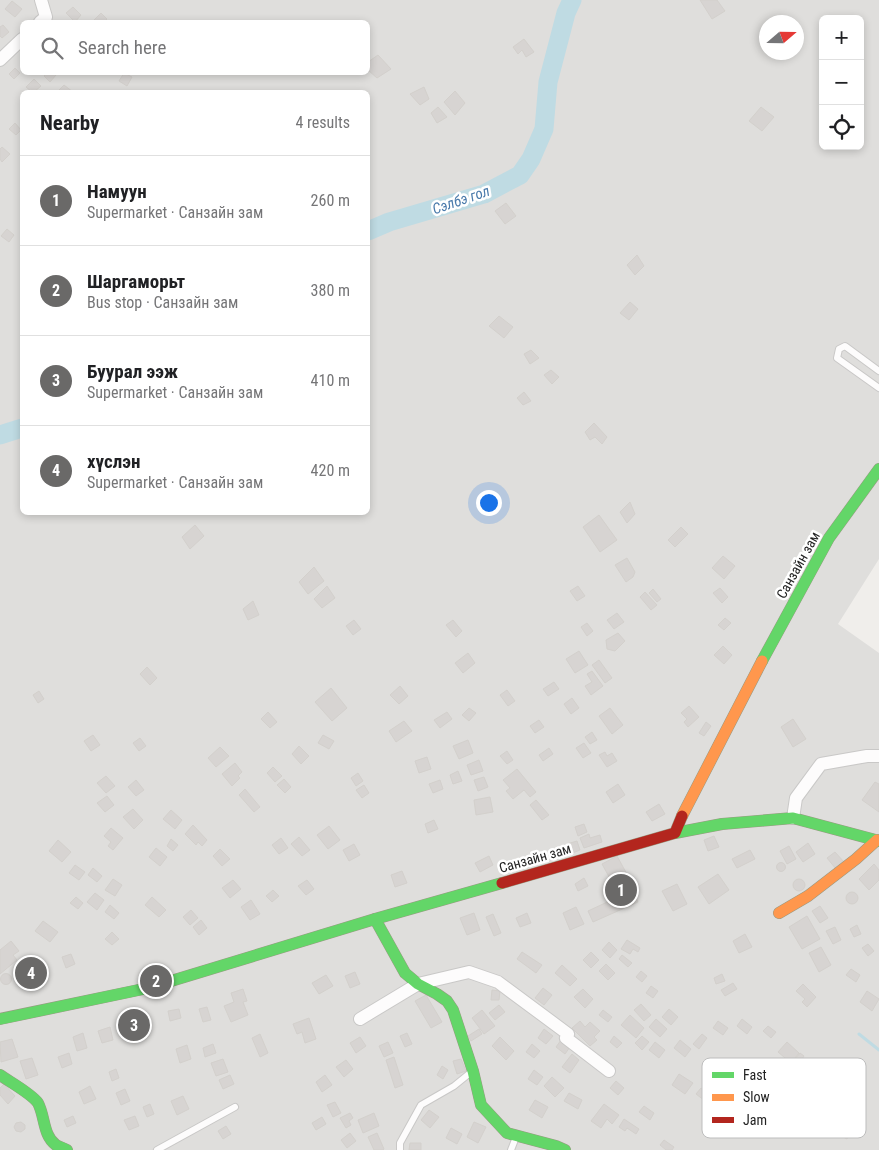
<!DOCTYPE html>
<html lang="en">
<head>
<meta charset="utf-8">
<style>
  :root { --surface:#fff; --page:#f2f2f2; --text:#202124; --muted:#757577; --line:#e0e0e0; --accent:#6a6968 }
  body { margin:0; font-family:"Roboto Condensed",sans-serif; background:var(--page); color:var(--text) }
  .controls { position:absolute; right:15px; top:15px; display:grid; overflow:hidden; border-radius:8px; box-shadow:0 2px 8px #0003 }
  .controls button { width:45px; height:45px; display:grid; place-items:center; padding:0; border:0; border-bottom:1px solid var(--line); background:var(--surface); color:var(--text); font:25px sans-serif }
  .compass { position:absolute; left:759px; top:15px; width:45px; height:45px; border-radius:50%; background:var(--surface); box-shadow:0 2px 8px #0003; rotate:70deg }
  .you { position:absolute; left:488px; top:502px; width:18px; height:18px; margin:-12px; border:4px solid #fff; border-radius:50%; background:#1a73e8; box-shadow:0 0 0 8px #1a73e833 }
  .badge { display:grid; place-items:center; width:32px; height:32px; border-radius:50%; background:var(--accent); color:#fff; font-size:16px; font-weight:700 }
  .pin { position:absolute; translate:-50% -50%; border:2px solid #fff; box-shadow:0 1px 5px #0006 }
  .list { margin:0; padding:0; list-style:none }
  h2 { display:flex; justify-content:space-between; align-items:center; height:65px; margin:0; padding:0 20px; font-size:21px }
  h2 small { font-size:16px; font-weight:400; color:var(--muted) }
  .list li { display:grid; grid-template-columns:32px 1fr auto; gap:15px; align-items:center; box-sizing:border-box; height:90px; padding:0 20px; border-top:1px solid var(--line) }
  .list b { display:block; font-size:19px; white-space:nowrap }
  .list p { margin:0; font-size:16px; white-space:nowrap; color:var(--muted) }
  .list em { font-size:16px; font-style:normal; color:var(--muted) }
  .icon { flex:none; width:28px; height:28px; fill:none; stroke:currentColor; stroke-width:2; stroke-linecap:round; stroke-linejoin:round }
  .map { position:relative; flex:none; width:879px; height:1150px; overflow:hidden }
  .search { position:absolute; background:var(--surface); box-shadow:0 2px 8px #0003; left:20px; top:20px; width:350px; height:55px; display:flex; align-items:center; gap:12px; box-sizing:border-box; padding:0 18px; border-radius:8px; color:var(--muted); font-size:19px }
  .panel { position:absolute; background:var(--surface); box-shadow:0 2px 8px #0003; left:20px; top:90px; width:350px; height:425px; border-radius:8px }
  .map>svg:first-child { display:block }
</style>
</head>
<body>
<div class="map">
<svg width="879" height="1150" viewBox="0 0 879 1150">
  <rect width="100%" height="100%" fill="#f0eeeb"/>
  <path fill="#dfdedc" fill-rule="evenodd" d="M0,0H879V559L838,624L879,653V1150H0ZM823,19H860V146H823ZM22,22H368V72H22ZM766,22H796V52H766ZM22,92H368V512H22Z"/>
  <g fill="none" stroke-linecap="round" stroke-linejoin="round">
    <path stroke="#bfdbe3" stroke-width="3" d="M859,1034L879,1050"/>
    <g stroke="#bfdbe3" stroke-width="19">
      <path d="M368,231L389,222L484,194L520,175L531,159L544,129L548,82L566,13L572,0"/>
      <path d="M0,435L22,428"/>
    </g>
  </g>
  <g fill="#d7d4d2" stroke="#d3d0cc">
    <path d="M700,0H717L725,11L712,19Z"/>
    <path d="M12,1L22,9L15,17L5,9Z"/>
    <path d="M73,7L81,15L75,22L66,13Z"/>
    <path d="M101,13L107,19L104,22H96L94,20Z"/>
    <path d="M3,25L9,32L2,38L0,36V27Z"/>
    <path d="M524,39L534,52L526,57L522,50L518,54L513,47Z"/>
    <path d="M378,55L391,69L377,78L368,70V62Z"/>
    <path d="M15,68L20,73L14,79L9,74Z"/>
    <path d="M48,72H53L56,75L50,82L44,76Z"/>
    <path d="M124,73L132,77L127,86L119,81Z"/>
    <path d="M34,79L41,86L34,92H32L26,87Z"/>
    <path d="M64,85L73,92H57Z"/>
    <path d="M424,87L429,99L420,105L410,94Z"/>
    <path d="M455,91L465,103L455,115L444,102Z"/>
    <path d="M438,107L447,117L437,123L431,113Z"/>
    <path d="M761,107L774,117L762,131L749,121Z"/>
    <path d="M15,123L21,130L16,135L9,129Z"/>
    <path d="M2,147L10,154L2,162L0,159V149Z"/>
    <path d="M506,203L516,216L505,224L495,211Z"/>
    <path d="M7,229L14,235L9,242L1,236Z"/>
    <path d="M637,255L644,266L635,275L627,265Z"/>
    <path d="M630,302L638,309L629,320L620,313Z"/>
    <path d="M499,316L513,327L504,338L489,326Z"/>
    <path d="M531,350L539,358L530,364L524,354Z"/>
    <path d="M551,370L559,377L552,384L544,375Z"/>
    <path d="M524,392L531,401L523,405L517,398Z"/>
    <path d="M594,423L607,437L602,444L595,437L590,440L585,432Z"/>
    <path d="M630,502L635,514L627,523L620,512Z"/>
    <path d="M599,515L617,540L600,552L583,527Z"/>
    <path d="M195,525L204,536L190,549L182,537Z"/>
    <path d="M681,527L688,534L675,547L668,540Z"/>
    <path d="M723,556L735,566L724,579L712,568Z"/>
    <path d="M627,558L635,572L633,577L626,582L615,565Z"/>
    <path d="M314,567L324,581L308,594L299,582Z"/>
    <path d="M327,586L335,598L322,608L314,599Z"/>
    <path d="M578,586L585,596L577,601L570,591Z"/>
    <path d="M720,588L728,597L722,603L713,593Z"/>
    <path d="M653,589L661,599L657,602L649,593Z"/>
    <path d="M645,592L657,605L651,610L640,597Z"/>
    <path d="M253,601L259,615L248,620L243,609Z"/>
    <path d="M617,613L624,622L614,629L607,620Z"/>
    <path d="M725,618L731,623L724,630L718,625Z"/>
    <path d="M354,620L361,629L353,635L346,626Z"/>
    <path d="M453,620L462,631L456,637L446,625Z"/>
    <path d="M587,623L593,631L587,636L581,627Z"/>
    <path d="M618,633L625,641L615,651L607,649L606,640Z"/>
    <path d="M723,646L732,655L724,664L714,655Z"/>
    <path d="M579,651L588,665L575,673L566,659Z"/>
    <path d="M468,653L475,663L463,673L455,663Z"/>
    <path d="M599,660L612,678L605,683L592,665Z"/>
    <path d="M147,667L157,678L150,685L140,674Z"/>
    <path d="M592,671L603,686L591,695L585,686L592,682L587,674Z"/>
    <path d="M554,682L559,689L548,696L543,689Z"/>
    <path d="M400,686L408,696L399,704L390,695Z"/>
    <path d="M331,688L347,708L332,721L315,702Z"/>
    <path d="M507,690L515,701L508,706L500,695Z"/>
    <path d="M39,691L44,699L38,703L33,695Z"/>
    <path d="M572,698L579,708L571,714L564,704Z"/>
    <path d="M689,706L699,717L688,727L684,722L687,719L681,713Z"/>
    <path d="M469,708L476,713L469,721L462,715Z"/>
    <path d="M610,708L623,725L612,734L599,716Z"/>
    <path d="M268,712L277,722L270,728L261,719Z"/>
    <path d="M447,712L452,719L440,728L434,720Z"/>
    <path d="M793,719L806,739L793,747L781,727Z"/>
    <path d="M539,720L544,727L535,733L530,726Z"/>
    <path d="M404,721L412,731L396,742L389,731Z"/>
    <path d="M706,722L711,726L704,736L699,733Z"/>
    <path d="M592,732L597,740L590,744L585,737Z"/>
    <path d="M93,735L100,745L91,751L84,741Z"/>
    <path d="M323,735L334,741L329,749L318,743Z"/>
    <path d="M140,738L146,746L139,751L133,743Z"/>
    <path d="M468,740L473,753L459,759L453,746Z"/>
    <path d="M584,743L591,753L583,758L576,748Z"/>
    <path d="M299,746L309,756L301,764L292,754Z"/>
    <path d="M220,747L229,756L216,767L208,758Z"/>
    <path d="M549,748L553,754L543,761L539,755Z"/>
    <path d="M507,751L513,760L507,764L500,756Z"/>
    <path d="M605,752L607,756L612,753L617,761L607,767L599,755Z"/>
    <path d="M427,757L431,769L419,773L415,761Z"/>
    <path d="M479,760L483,771L471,775L467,765Z"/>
    <path d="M235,763L242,772L238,776L240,778L232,786L222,774Z"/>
    <path d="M273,767L282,776L275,782L267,773Z"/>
    <path d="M517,769L536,792L530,797L524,790L513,799L506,791L510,788L503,780Z"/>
    <path d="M458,771L462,781L453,784L450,775Z"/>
    <path d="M358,773L363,781L356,786L351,778Z"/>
    <path d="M106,776L115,786L106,793L97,783Z"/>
    <path d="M484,777L488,787L478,791L474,780Z"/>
    <path d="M284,779L291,787L285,793L277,785Z"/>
    <path d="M136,780L144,790L136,796L128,787Z"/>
    <path d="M440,780L443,789L433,793L429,784Z"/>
    <path d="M875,782L879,784V812L862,800Z"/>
    <path d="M618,784L625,795L613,803L606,792Z"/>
    <path d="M364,785L369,793L362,798L356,790Z"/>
    <path d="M245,789L260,807L254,812L239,795Z"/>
    <path d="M107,796L114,805L105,812L97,803Z"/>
    <path d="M490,797L493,812L476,815L474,800Z"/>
    <path d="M536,800L549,815L542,820L530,805Z"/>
    <path d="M659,804L665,814L652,821L646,812Z"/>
    <path d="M133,809L143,820L134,829L123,817Z"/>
    <path d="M171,810L182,820L175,829L163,819Z"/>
    <path d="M434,820L438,829L428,833L425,824Z"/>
    <path d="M584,824L587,832L578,836L575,827Z"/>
    <path d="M193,825L207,840L202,846L198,842L196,845L185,834Z"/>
    <path d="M329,826L340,840L328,849L317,835Z"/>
    <path d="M111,828L123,838L113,850L108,846L111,842L104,836Z"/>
    <path d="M589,834L590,838L600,835L602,842L584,848L580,838Z"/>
    <path d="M714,836L719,847L708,851L704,840Z"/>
    <path d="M299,837L310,850L302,856L291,844Z"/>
    <path d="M281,838L288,848L279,854L272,845Z"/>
    <path d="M171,839L178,845L173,851L167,846Z"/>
    <path d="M58,840L71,852L62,862L49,851Z"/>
    <path d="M577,841L580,850L570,854L567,844Z"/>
    <path d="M808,843L815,854L803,862L796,852Z"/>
    <path d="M354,844L360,855L349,861L343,850Z"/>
    <path d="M789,846L796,859L787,864L780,851Z"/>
    <path d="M156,848L167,857L160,866L149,857Z"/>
    <path d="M220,849L230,859L222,866L213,856Z"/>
    <path d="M750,850L755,859L737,868L732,859Z"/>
    <path d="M835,852L844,862L836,869L827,858Z"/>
    <path d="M489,856L493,865L480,872L475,863Z"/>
    <path d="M617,856L628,876L613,884L602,864Z"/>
    <circle cx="781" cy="867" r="4.5"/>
    <path d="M874,864L879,870V880L869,890L859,879Z"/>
    <path d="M75,865L85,872L79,880L69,873Z"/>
    <path d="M93,868L102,876L97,882L88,875Z"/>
    <path d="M402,871L407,883L395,887L391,875Z"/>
    <path d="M718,874L729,890L709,904L698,887Z"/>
    <path d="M584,878L588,886L578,891L575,884Z"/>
    <circle cx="799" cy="885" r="6"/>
    <path d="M113,879L122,885L115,896L105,890Z"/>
    <path d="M233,880L241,889L230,898L222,888Z"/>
    <path d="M307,880L314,889L306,895L298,886Z"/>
    <path d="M629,881L638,902L593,922L588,911L618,897L614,888Z"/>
    <path d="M677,884L687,904L673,911L662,891Z"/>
    <path d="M273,890L279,896L272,902L266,896Z"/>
    <circle cx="852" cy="898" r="6"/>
    <path d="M95,893L104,900L97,910L87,902Z"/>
    <path d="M76,897L83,903L78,909L70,903Z"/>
    <path d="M152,897L166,910L159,917L145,905Z"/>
    <path d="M251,900L260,914L250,920L241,907Z"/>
    <path d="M110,905L119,913L114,919L105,912Z"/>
    <path d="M820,906L828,918L820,923L812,911Z"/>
    <path d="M576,907L584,924L570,930L563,913Z"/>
    <path d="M191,910L198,918L190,925L183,917Z"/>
    <path d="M474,913L480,930L467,935L460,918Z"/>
    <path d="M527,913L531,923L520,927L516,918Z"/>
    <path d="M493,914L501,933L494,936L486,917Z"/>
    <path d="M807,916L820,939L802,949L789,927Z"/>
    <path d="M201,920L207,928L199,935L193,927Z"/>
    <path d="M43,921L58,932L50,942L35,931Z"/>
    <path d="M857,925L861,934L854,937L850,929Z"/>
    <path d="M835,927L841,940L833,944L826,931Z"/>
    <path d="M112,932L119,939L112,945L105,939Z"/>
    <path d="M745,934L752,947L739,953L733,941Z"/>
    <path d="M627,940L640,948L638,952L633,949L630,954L621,949Z"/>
    <path d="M11,941L19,951L13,955L17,960L0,974V950Z"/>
    <path d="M609,942L617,950L610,958L602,950Z"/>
    <path d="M868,944L874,951L868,956L862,948Z"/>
    <path d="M821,947L831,965L819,972L809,953Z"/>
    <path d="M522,952L542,965L536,973L517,959Z"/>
    <path d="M591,952L599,960L591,968L583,960Z"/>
    <path d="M71,954L75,964L66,968L62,957Z"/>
    <path d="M622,955L632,963L628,967L619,959Z"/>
    <path d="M606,964L615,973L608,980L599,971Z"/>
    <path d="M562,965L577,979L570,986L555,973Z"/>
    <path d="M851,969L860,975L856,982L846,975Z"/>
    <path d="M641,971L647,976L642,982L636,977Z"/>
    <path d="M355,972L360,984L350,988L345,976Z"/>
    <circle cx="6" cy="979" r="5.5"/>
    <path d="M722,974L725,981L716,984L714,978Z"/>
    <path d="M326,975L333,986L319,994L312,983Z"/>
    <path d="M733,983L737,989L725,996L721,990Z"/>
    <path d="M803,984L816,997L807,1007L802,1002L805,999L796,991Z"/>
    <path d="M651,986L658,991L653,998L646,993Z"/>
    <path d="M543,988L552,995L544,1005L535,998Z"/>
    <path d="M243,989L247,1001L243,1002L248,1015L231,1022L224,1006L234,1002L231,993Z"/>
    <path d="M583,989L593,999L585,1008L574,997Z"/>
    <path d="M492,990L500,991L499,1000H491Z"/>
    <path d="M867,991L879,999L872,1011L860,1002Z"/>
    <path d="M426,995L442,1022L431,1028L415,1001Z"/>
    <path d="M641,1004L651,1015L644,1021L634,1010Z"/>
    <path d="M499,1005L505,1012L495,1020L489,1013Z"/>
    <path d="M207,1007L211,1020L203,1022L199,1009Z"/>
    <path d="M179,1009L181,1018L170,1021L168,1011Z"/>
    <path d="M669,1009L678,1017L671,1025L662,1017Z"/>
    <path d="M482,1010L495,1026L484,1034L472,1018Z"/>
    <path d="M603,1010L612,1017L608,1022L599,1015Z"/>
    <path d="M630,1015L644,1028L636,1038L621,1025Z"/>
    <path d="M309,1018L316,1039L305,1043L302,1032L297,1034L293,1024Z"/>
    <path d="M656,1019L667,1029L660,1037L649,1027Z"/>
    <path d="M742,1019L752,1027L747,1034L737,1026Z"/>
    <path d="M135,1020L138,1034L127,1037L124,1023Z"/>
    <path d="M580,1021L585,1027L590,1022L600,1031L594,1037L597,1040L590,1046L572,1028Z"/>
    <path d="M718,1021L728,1028L723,1035L713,1028Z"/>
    <path d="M768,1026L776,1032L771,1038L763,1031Z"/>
    <path d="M110,1027L113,1040L102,1043L98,1031Z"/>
    <path d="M479,1029L482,1034L471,1041L468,1036Z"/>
    <path d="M544,1029L553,1036L546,1044L538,1038Z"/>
    <path d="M83,1033L87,1048L77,1051L73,1037Z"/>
    <path d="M407,1033L412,1044L405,1047L400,1036Z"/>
    <path d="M260,1034L268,1053L260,1057L252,1038Z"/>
    <path d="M702,1034L707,1038L699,1049L693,1044Z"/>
    <path d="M614,1036L622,1043L617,1048L610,1042Z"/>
    <path d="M642,1036L649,1042L642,1050L635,1043Z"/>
    <path d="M360,1037L366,1046L356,1053L350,1043Z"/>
    <path d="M500,1037L514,1051L506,1060L492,1046Z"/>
    <path d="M12,1039L18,1057L1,1062L0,1042Z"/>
    <path d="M561,1040L570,1047L565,1054L556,1047Z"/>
    <path d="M680,1040L691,1049L685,1057L674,1048Z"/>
    <path d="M388,1042L393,1053L384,1057L379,1046Z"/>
    <path d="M655,1042L665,1050L659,1058L649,1050Z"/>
    <path d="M787,1042L799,1053L791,1063L778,1052Z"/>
    <path d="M213,1044L216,1053L205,1057L203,1048Z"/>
    <path d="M532,1044L540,1051L534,1058L526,1052Z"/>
    <path d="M187,1045L191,1059L180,1063L176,1049Z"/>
    <path d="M69,1053L72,1064L62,1068L58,1057Z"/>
    <path d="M800,1053L804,1056L796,1068L791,1064Z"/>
    <path d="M572,1054L579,1060L570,1073L562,1067Z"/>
    <path d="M394,1057L403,1085L395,1088L386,1060Z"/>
    <path d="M32,1058L38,1075L26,1079L20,1061Z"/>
    <path d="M223,1059L228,1072L216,1076L211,1063Z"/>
    <path d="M461,1059L466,1071L457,1074L453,1061Z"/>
    <path d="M346,1060L353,1069L344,1077L336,1067Z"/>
    <path d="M442,1066L448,1070L443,1079L437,1075Z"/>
    <path d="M116,1069L119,1078L112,1081L109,1072Z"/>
    <path d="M534,1070L543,1077L537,1085L528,1079Z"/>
    <path d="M679,1074L693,1083L685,1094L672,1085Z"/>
    <path d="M230,1075L234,1084L223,1089L219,1080Z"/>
    <path d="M325,1075L332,1085L322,1092L316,1082Z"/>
    <path d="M552,1077L564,1088L555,1097L544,1086Z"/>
    <path d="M616,1081L624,1088L618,1095L610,1088Z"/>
    <path d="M4,1084L15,1096L8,1104L0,1095V1088Z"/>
    <path d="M90,1086L96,1099L84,1104L79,1092Z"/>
    <path d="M701,1088L714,1098L709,1104L696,1094Z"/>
    <path d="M125,1089L130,1101L121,1105L116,1093Z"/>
    <path d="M569,1093L582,1100L578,1109L564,1101Z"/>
    <path d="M183,1096L189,1109L177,1115L171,1101Z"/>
    <path d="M535,1100L548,1107L542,1118L529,1110Z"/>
    <path d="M335,1102L341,1113L333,1117L327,1105Z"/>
    <path d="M150,1104L154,1114L147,1117L143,1107Z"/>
    <path d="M604,1104L619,1115L612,1124L607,1119L601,1128L591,1121Z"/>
    <path d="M644,1106L654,1113L650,1120L639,1112Z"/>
    <path d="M429,1110L439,1117L430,1128L421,1120Z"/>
    <path d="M350,1113L353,1118L349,1121L351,1125L346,1128L340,1118Z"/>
    <path d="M374,1113L379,1126L363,1133L358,1120Z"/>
    <path d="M73,1116L76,1123L67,1127L64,1120Z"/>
    <path d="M135,1116L139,1126L129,1130L124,1120Z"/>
    <path d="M322,1117L326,1124L316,1130L312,1123Z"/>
    <path d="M624,1119L639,1129L636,1134L627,1128L625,1131L619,1127Z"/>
    <path d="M21,1122L25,1125V1129L21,1132L16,1131L14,1127L16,1123Z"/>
    <path d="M474,1122L486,1127L478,1143L467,1137Z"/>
    <path d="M842,1123L852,1128L847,1139L837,1134Z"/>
    <path d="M226,1126L231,1134L223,1139L218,1131Z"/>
    <path d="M451,1128L462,1134L457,1144L446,1138Z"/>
    <path d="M350,1133L356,1141L347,1148L341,1140Z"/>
    <path d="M377,1133L384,1149L383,1150H374L368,1137Z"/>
    <path d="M664,1140L674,1147L672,1150H666L660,1145Z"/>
    <path d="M410,1143H421V1150H409Z"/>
  </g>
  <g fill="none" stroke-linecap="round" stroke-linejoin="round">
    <defs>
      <g id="lane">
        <path d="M879,371L845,346L839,349L837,358L879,388"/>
        <path d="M157,1150L235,1107"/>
        <path d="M400,1150V1143L421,1105L454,1086L470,1073"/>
        <path d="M511,1150L516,1137"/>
      </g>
      <g id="street">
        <path d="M40,22L46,17L41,0"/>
        <path d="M0,60L22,39"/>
        <path d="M793,818L796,798L821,764L867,756H879"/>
        <path d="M360,1019L418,984L469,972L498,982L568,1034L566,1038L609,1071"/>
      </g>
      <g id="fast">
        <path d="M762,661L829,538L879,469"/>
        <path d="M675,833L722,824L793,818L879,841"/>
        <path d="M375,919L405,973L418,984L437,994L447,1001L453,1010L473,1071L481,1105L507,1133L556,1146L565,1150"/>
        <path d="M0,1019L148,988L375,919L502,883"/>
        <path d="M0,1075C10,1082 32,1094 38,1103C45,1116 43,1136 56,1145C59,1147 64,1148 67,1150"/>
      </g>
      <g id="slow">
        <path d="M682,816L762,661"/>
        <path d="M779,913L808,896L856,859L877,840"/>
      </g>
      <path id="jam" d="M502,883L675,833L682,816"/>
    </defs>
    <use href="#lane" stroke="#c9c8c7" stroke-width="8"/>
    <use href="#street" stroke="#c9c8c7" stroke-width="14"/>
    <use href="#fast" stroke="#999a82" stroke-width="12"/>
    <use href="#slow" stroke="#999a82" stroke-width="12"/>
    <use href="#jam" stroke="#999a82" stroke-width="12"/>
    <use href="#lane" stroke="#fdfcfc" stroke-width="6"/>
    <use href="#street" stroke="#fdfcfc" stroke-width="12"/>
    <use href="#fast" stroke="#63d668" stroke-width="11"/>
    <use href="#slow" stroke="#ff974d" stroke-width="11"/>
    <use href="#jam" stroke="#b3261e" stroke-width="11"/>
  </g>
  <g text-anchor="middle" stroke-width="5" stroke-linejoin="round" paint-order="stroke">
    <g font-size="14" fill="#222" stroke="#fff">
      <text transform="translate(798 565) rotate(-61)" y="5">Санзайн зам</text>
      <text transform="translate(535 858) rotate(-16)" y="5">Санзайн зам</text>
    </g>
    <g font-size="15" font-style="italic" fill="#4a7aab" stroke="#fff">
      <text transform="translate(461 200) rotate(-19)" y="5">Сэлбэ гол</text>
    </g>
  </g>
  <rect x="702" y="1058" width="164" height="80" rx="8" fill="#fff" stroke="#bdbdbd" stroke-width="1"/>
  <rect x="712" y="1072" width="22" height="6" fill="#63d668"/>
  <rect x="712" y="1094" width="22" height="7" fill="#ff974d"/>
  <rect x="712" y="1117" width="22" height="6" fill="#b3261e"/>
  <g font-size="14" fill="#222">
    <text x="743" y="1080">Fast</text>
    <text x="743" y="1102">Slow</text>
    <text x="743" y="1125">Jam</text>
  </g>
</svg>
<div class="controls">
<button>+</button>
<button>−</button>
<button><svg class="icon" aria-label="locate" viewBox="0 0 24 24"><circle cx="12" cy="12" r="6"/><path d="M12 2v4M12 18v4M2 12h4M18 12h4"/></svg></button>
</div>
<svg class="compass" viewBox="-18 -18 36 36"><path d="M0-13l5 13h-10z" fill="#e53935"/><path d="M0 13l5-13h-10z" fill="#757577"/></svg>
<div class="you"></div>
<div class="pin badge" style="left:621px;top:890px">1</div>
<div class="pin badge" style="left:156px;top:981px">2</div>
<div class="pin badge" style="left:134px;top:1025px">3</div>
<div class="pin badge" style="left:31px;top:973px">4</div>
<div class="search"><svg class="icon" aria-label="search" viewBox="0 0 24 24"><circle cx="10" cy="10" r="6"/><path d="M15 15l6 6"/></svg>Search here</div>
<section class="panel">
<h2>Nearby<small>4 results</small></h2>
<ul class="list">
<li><span class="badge">1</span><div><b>Намуун</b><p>Supermarket · Санзайн зам</p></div><em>260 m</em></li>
<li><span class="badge">2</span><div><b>Шаргаморьт</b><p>Bus stop · Санзайн зам</p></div><em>380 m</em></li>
<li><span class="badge">3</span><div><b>Буурал ээж</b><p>Supermarket · Санзайн зам</p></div><em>410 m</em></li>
<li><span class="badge">4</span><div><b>хүслэн</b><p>Supermarket · Санзайн зам</p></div><em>420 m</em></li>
</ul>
</section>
</div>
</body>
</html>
